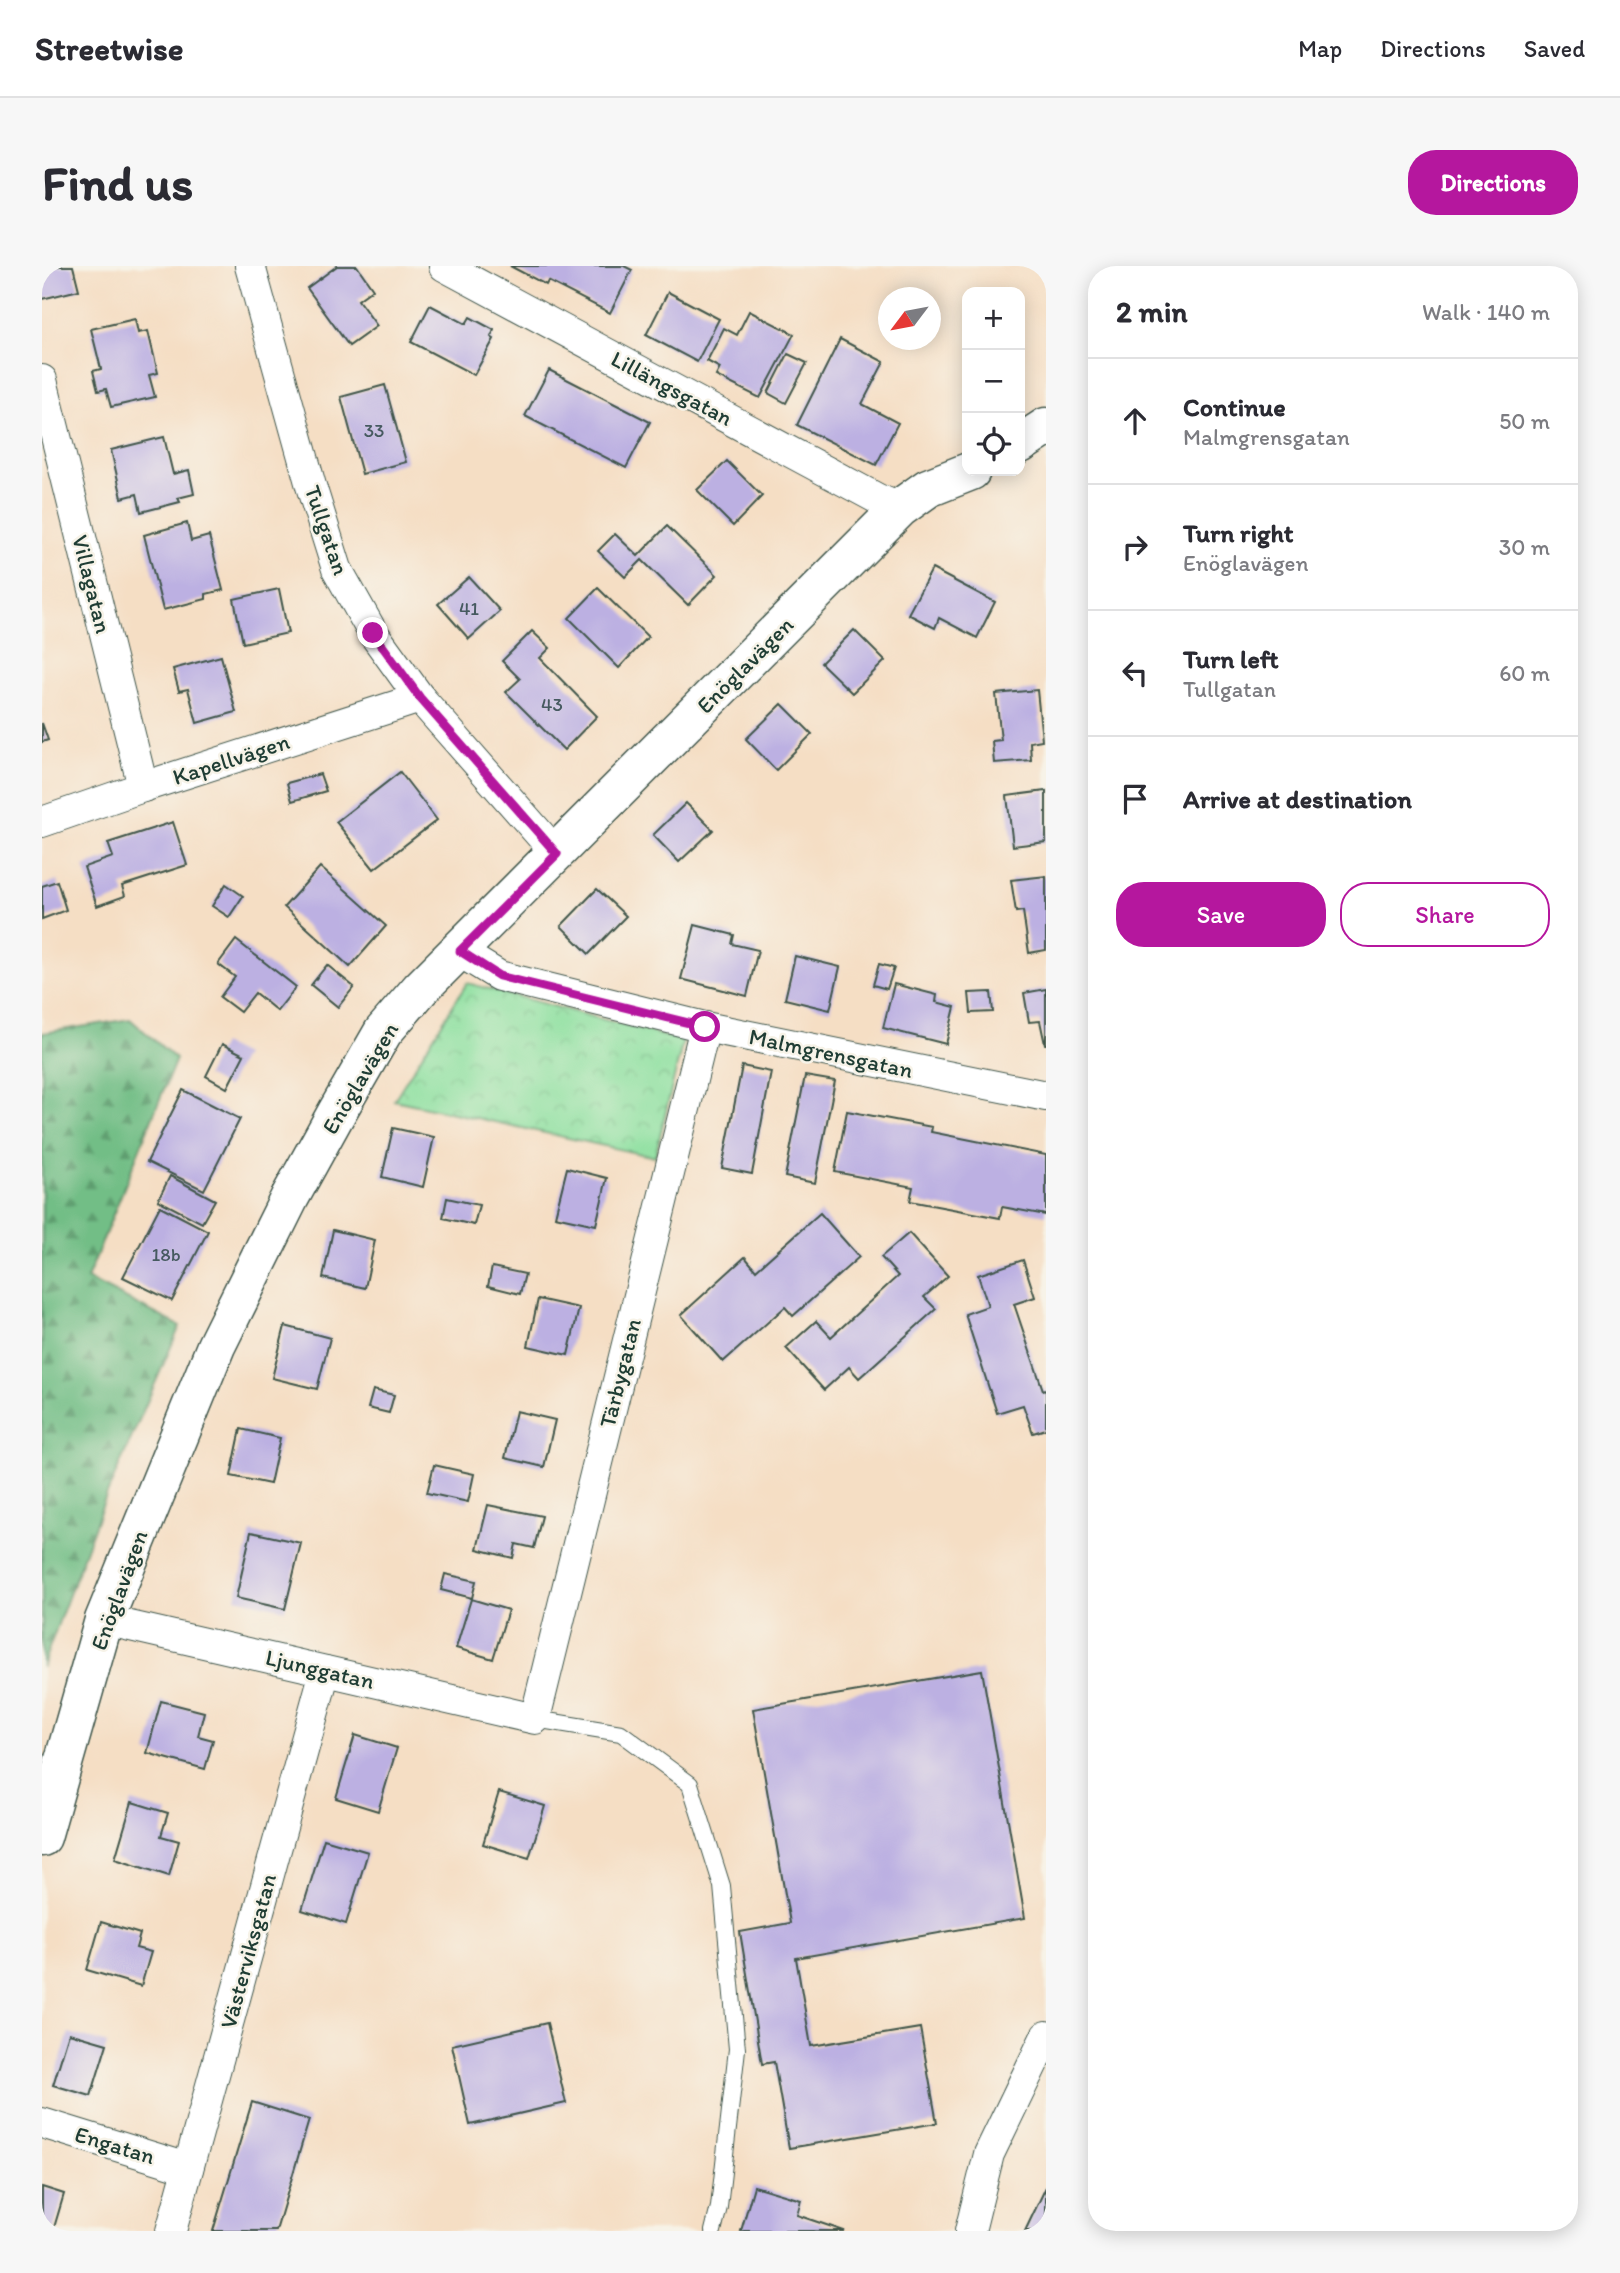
<!DOCTYPE html>
<html lang="en">
<head>
<meta charset="utf-8">
<style>
  :root { --surface:#fff; --page:#f7f7f7; --text:#2b2b33; --muted:#7c7c81; --line:#e1e1e2; --accent:#b5179e }
  body { margin:0; font-family:Itim,sans-serif; background:var(--page); color:var(--text) }
  .controls { position:absolute; right:21px; top:21px; display:grid; overflow:hidden; border-radius:14px; box-shadow:0 4px 18px #0003 }
  .controls button { width:63px; height:63px; display:grid; place-items:center; padding:0; border:0; border-bottom:2px solid var(--line); background:var(--surface); color:var(--text); font:35px sans-serif }
  .compass { position:absolute; left:836px; top:21px; width:63px; height:63px; border-radius:50%; background:var(--surface); box-shadow:0 4px 18px #0003; rotate:238deg }
  .stop { position:absolute; width:21px; height:21px; margin:-16px; border:5px solid #b5179e; border-radius:50%; background:#fff }
  .stop.end { background:#b5179e; border-color:#fff; box-shadow:0 2px 7px #0008 }
  .list { margin:0; padding:0; list-style:none }
  h2 { display:flex; justify-content:space-between; align-items:center; height:91px; margin:0; padding:0 28px; font-size:30px }
  h2 small { font-size:23px; font-weight:400; color:var(--muted) }
  .list li { display:grid; grid-template-columns:46px 1fr auto; gap:21px; align-items:center; box-sizing:border-box; height:126px; padding:0 28px; border-top:2px solid var(--line) }
  .list b { display:block; font-size:26px; white-space:nowrap }
  .list p { margin:0; font-size:23px; white-space:nowrap; color:var(--muted) }
  .list em { font-size:23px; font-style:normal; color:var(--muted) }
  .actions { display:flex; gap:14px; padding:21px 28px }
  .actions a { flex:1; padding:16px 0; border:2px solid var(--accent); border-radius:28px; text-align:center; font-size:24px; color:var(--accent) }
  .actions .main { background:var(--accent); color:#fff }
  .icon { flex:none; width:38px; height:38px; fill:none; stroke:currentColor; stroke-width:2; stroke-linecap:round; stroke-linejoin:round }
  .map { position:relative; flex:none; width:1004px; height:1965px; overflow:hidden; border-radius:28px }
  header { display:flex; align-items:center; gap:42px; box-sizing:border-box; height:98px; padding:0 35px; background:var(--surface); border-bottom:2px solid var(--line) }
  header strong { font-size:33px }
  nav { display:flex; gap:38px; margin-inline-start:auto; font-size:24px }
  .intro { display:flex; align-items:center; justify-content:space-between; box-sizing:border-box; height:168px; padding:0 42px }
  h1 { margin:0; font-size:49px }
  .button { padding:18px 32px; border-radius:28px; background:var(--accent); color:#fff; font-size:24px; font-weight:700 }
  main { display:flex; gap:42px; padding:0 42px }
  aside { flex:1; background:var(--surface); border-radius:28px; box-shadow:0 4px 18px #0003 }
  .map>svg:first-child { display:block }
</style>
</head>
<body>
<header>
<strong>Streetwise</strong>
<nav><a>Map</a><a>Directions</a><a>Saved</a></nav>
</header>
<div class="intro"><h1>Find us</h1><a class="button">Directions</a></div>
<main>
<div class="map">
<svg width="1004" height="1965" viewBox="0 0 1004 1965">
  <defs>
    <pattern id="forest-firs" width="22" height="20" patternUnits="userSpaceOnUse" patternTransform="scale(1.75)"><rect width="22" height="20" fill="#72be86"/><path d="M5 1l3.5 6h-7zM16 11l3.5 6h-7z" fill="#5d9c6e"/></pattern>
    <pattern id="park-crowns" width="20" height="18" patternUnits="userSpaceOnUse" patternTransform="scale(1.75)"><rect width="20" height="18" fill="#8ee0a0"/><path d="M2 6a3 3 0 1 1 6 0M12 15a3 3 0 1 1 6 0" fill="none" stroke="#7ac18a"/></pattern>
  </defs>
  <rect width="100%" height="100%" fill="#f7f3e8"/>
  <filter id="ink" filterUnits="userSpaceOnUse"><feTurbulence type="fractalNoise" baseFrequency=".0143" numOctaves="2"/><feDisplacementMap in="SourceGraphic" scale="14" xChannelSelector="R" yChannelSelector="G"/><feConvolveMatrix kernelMatrix="1 2 1 2 8 2 1 2 1" color-interpolation-filters="sRGB"/></filter>
  <filter id="wash" filterUnits="userSpaceOnUse"><feTurbulence type="fractalNoise" baseFrequency=".00686" numOctaves="4" result="noise"/><feDisplacementMap in="SourceGraphic" scale="28" xChannelSelector="R" yChannelSelector="G"/><feGaussianBlur stdDeviation="1.57" result="paint"/><feColorMatrix in="noise" values="0 0 0 0 0 0 0 0 0 0 0 0 0 0 0 0 0 1.4 0 .05"/><feComposite in="paint" operator="in"/></filter>
  <g filter="url(#wash)">
    <rect width="100%" height="100%" fill="#f5dec4"/>
    <path fill="url(#forest-firs)" stroke="#487e5d" stroke-width="2" d="M88,753L134,793L45,1013L138,1060L62,1235L0,1401V767Z"/>
    <path fill="url(#park-crowns)" stroke="#568e6a" stroke-width="2" d="M425,717L641,775L613,891L352,834Z"/>
    <g id="blocks">
      <g fill="#bcb0e2">
        <path d="M0,0H31L37,24L0,33Z"/>
        <path d="M295,0H315L331,23L316,34L335,60L307,80L265,22Z"/>
        <path d="M468,0H582L590,4L568,47L506,15L504,19Z"/>
        <path d="M626,26L677,53L655,96L604,69Z"/>
        <path d="M388,39L424,58L428,51L452,64L449,71L452,73L432,109L369,76Z"/>
        <path d="M707,45L752,68L718,132L674,110L678,102L665,95L682,62L695,69Z"/>
        <path d="M93,53L96,67L106,65L116,107L107,109L113,131L69,141L64,123L56,125L51,105L59,103L49,63Z"/>
        <path d="M798,73L842,96L820,138L856,157L834,199L755,159Z"/>
        <path d="M746,88L765,97L744,137L726,127Z"/>
        <path d="M507,104L608,156L584,202L483,150Z"/>
        <path d="M343,119L364,196L320,208L299,131Z"/>
        <path d="M122,171L131,208L147,204L152,228L136,232L138,236L99,246L95,228L80,232L69,184Z"/>
        <path d="M685,195L720,230L691,260L655,224Z"/>
        <path d="M145,257L149,275L167,270L181,324L164,328V333L121,344L102,269Z"/>
        <path d="M625,260L675,309L646,339L600,294L583,311L556,285L573,268L596,290Z"/>
        <path d="M890,303L953,336L935,372L897,352L893,362L866,348Z"/>
        <path d="M427,311L458,345L427,373L396,338Z"/>
        <path d="M556,322L606,371L577,402L527,352Z"/>
        <path d="M237,323L246,367L201,377L192,333Z"/>
        <path d="M812,364L843,395L810,427L779,397Z"/>
        <path d="M490,365L508,382L498,392L555,450L522,484L464,426L478,413L460,395Z"/>
        <path d="M179,390L194,446L155,457L146,423L137,425L131,403Z"/>
        <path d="M995,424L1000,474L988,476L989,494L952,497L950,475L959,474L954,428Z"/>
        <path d="M740,438L770,468L734,504L704,473Z"/>
        <path d="M0,457L6,474L0,476Z"/>
        <path d="M358,506L395,554L332,603L294,556Z"/>
        <path d="M278,508L284,525L250,535L245,517Z"/>
        <path d="M1004,525V576L971,580L965,530Z"/>
        <path d="M644,537L671,564L637,596L611,569Z"/>
        <path d="M131,556L145,599L80,620L83,630L55,640L42,601L71,591L66,577Z"/>
        <path d="M278,601L344,660L308,701L242,641Z"/>
        <path d="M1004,610V684L987,687L981,645L974,646L969,614Z"/>
        <path d="M15,615L24,644L0,653V620Z"/>
        <path d="M184,618L201,630L187,651L170,640Z"/>
        <path d="M555,623L584,650L547,688L519,660Z"/>
        <path d="M653,659L692,669L690,678L716,684L705,730L639,713Z"/>
        <path d="M194,674L254,721L235,745L213,727L198,746L178,731L193,711L176,698Z"/>
        <path d="M753,690L798,701L788,744L743,733Z"/>
        <path d="M837,698L852,702L845,723L831,719Z"/>
        <path d="M285,699L312,721L296,741L269,719Z"/>
        <path d="M852,718L895,729L894,736L913,741L904,778L841,762Z"/>
        <path d="M1004,723V778H1003L998,755L987,756L982,727Z"/>
        <path d="M949,726L951,746L929,747L927,727Z"/>
        <path d="M180,778L202,789L185,822L164,810Z"/>
        <path d="M700,800L729,806L710,908L680,902Z"/>
        <path d="M763,810L793,815L773,917L743,911Z"/>
        <path d="M141,824L198,853L162,924L105,896Z"/>
        <path d="M805,845L890,861L889,866L1004,889V949L960,941L958,952L868,935L871,921L793,906Z"/>
        <path d="M351,862L392,871L381,921L340,911Z"/>
        <path d="M525,902L565,912L554,959L513,950Z"/>
        <path d="M128,910L173,934L160,957L116,934Z"/>
        <path d="M405,932L437,939L432,959L401,952Z"/>
        <path d="M118,940L166,965L130,1035L81,1011Z"/>
        <path d="M778,947L817,991L751,1050L743,1041L681,1096L639,1049L703,991L714,1004Z"/>
        <path d="M291,964L333,974L323,1022L281,1012Z"/>
        <path d="M867,967L906,1010L882,1031L894,1043L817,1112L807,1101L782,1124L744,1082L774,1055L789,1071L856,1010L839,991Z"/>
        <path d="M981,994L993,1031L972,1038L1001,1124L1004,1123V1163L991,1167L981,1139L955,1147L923,1048L946,1040L936,1009Z"/>
        <path d="M450,1001L483,1008L478,1028L446,1020Z"/>
        <path d="M496,1033L537,1042L526,1089L486,1080Z"/>
        <path d="M243,1060L288,1072L275,1123L230,1112Z"/>
        <path d="M331,1124L352,1129L347,1147L326,1142Z"/>
        <path d="M474,1145L513,1154L502,1201L463,1192Z"/>
        <path d="M199,1163L238,1172L228,1218L189,1210Z"/>
        <path d="M392,1199L432,1208L426,1236L385,1227Z"/>
        <path d="M446,1239L500,1250L492,1282L474,1278L471,1292L435,1283Z"/>
        <path d="M209,1266L259,1277L243,1343L194,1332Z"/>
        <path d="M403,1308L434,1315L430,1332L399,1324Z"/>
        <path d="M429,1333L466,1344L451,1393L414,1382Z"/>
        <path d="M940,1404L983,1652L754,1692L769,1780L878,1762L895,1857L747,1882L732,1796L720,1798L698,1666L748,1657L711,1443Z"/>
        <path d="M119,1435L162,1446L156,1470L171,1474L163,1503L105,1487Z"/>
        <path d="M313,1469L355,1482L336,1545L294,1532Z"/>
        <path d="M457,1526L503,1540L487,1592L441,1578Z"/>
        <path d="M90,1536L126,1547L119,1570L137,1575L127,1610L73,1593Z"/>
        <path d="M282,1573L326,1586L304,1658L260,1644Z"/>
        <path d="M59,1656L98,1668L94,1682L109,1686L99,1720L45,1704Z"/>
        <path d="M505,1757L524,1837L428,1859L410,1779Z"/>
        <path d="M27,1767L65,1778L49,1830L11,1819Z"/>
        <path d="M210,1836L267,1854L234,1965H171Z"/>
        <path d="M712,1920L759,1934L755,1949L802,1965H699Z"/>
        <path d="M0,1921L22,1928L11,1965H0Z"/>
        <path d="M1004,1921V1965H983Z"/>
      </g>
    </g>
  </g>
  <g filter="url(#ink)">
    <use href="#blocks" fill-opacity="0" stroke="#3f554a" stroke-width="2"/>
    <g fill="none" stroke-linecap="round" stroke-linejoin="round">
      <defs>
        <path id="lane" d="M493,1453L579,1467L648,1518L680,1620L695,1783L677,1941L671,1965"/>
        <g id="street">
          <path d="M208,0L269,220L295,303L331,367L378,432L515,588"/>
          <path d="M402,0L836,233L858,242"/>
          <path d="M0,114L101,521"/>
          <path d="M0,556L101,521L378,432"/>
          <path d="M418,686L457,710L663,761L1004,830"/>
          <path d="M62,1354L493,1453L663,761"/>
          <path d="M0,1857L146,1902"/>
          <path d="M129,1965L283,1405"/>
          <path d="M928,1965L947,1888L1004,1770"/>
        </g>
        <g id="secondary">
          <path d="M978,178L1004,161"/>
          <path d="M0,1571L62,1354L174,1080L248,931L295,846L341,766L378,723L858,242L886,222L929,205"/>
        </g>
      </defs>
      <use href="#lane" stroke="#3f554a" stroke-width="18"/>
      <use href="#street" stroke="#3f554a" stroke-width="32"/>
      <use href="#secondary" stroke="#3f554a" stroke-width="41"/>
      <use href="#lane" stroke="#fff" stroke-width="16"/>
      <use href="#street" stroke="#fff" stroke-width="30"/>
      <use href="#secondary" stroke="#fff" stroke-width="38"/>
    </g>
  </g>
  <g fill="none" stroke-linecap="round" stroke-linejoin="round" filter="url(#ink)">
    <path stroke="#b5179e" stroke-width="9" d="M331,367L378,432L515,588L418,685L457,710L663,761"/>
  </g>
  <g text-anchor="middle" stroke-width="5" stroke-linejoin="round" paint-order="stroke">
    <g font-size="19" fill="#465a60">
      <text x="332" y="171">33</text>
      <text x="427" y="349">41</text>
      <text x="510" y="445">43</text>
      <text x="124" y="995">18b</text>
    </g>
    <g font-size="23" fill="#1f3d34" stroke="#f7f3e8">
      <text transform="translate(630 122) rotate(28)" y="8">Lillängsgatan</text>
      <text transform="translate(285 264) rotate(71)" y="8">Tullgatan</text>
      <text transform="translate(50 318) rotate(76)" y="8">Villagatan</text>
      <text transform="translate(703 399) rotate(-45)" y="8">Enöglavägen</text>
      <text transform="translate(189 493) rotate(-18)" y="8">Kapellvägen</text>
      <text transform="translate(789 787) rotate(12)" y="8">Malmgrensgatan</text>
      <text transform="translate(318 812) rotate(-59)" y="8">Enöglavägen</text>
      <text transform="translate(578 1107) rotate(-76)" y="8">Tärbygatan</text>
      <text transform="translate(77 1324) rotate(-70)" y="8">Enöglavägen</text>
      <text transform="translate(278 1403) rotate(13)" y="8">Ljunggatan</text>
      <text transform="translate(206 1685) rotate(-75)" y="8">Västerviksgatan</text>
      <text transform="translate(73 1879) rotate(17)" y="8">Engatan</text>
    </g>
  </g>
</svg>
<div class="controls">
<button>+</button>
<button>−</button>
<button><svg class="icon" aria-label="locate" viewBox="0 0 24 24"><circle cx="12" cy="12" r="6"/><path d="M12 2v4M12 18v4M2 12h4M18 12h4"/></svg></button>
</div>
<svg class="compass" viewBox="-18 -18 36 36"><path d="M0-13l5 13h-10z" fill="#e53935"/><path d="M0 13l5-13h-10z" fill="#7c7c81"/></svg>
<div class="stop" style="left:663px;top:761px"></div>
<div class="stop end" style="left:331px;top:367px"></div>
</div>
<aside>
<h2>2 min<small>Walk · 140 m</small></h2>
<ul class="list">
<li><svg class="icon" aria-label="ahead" viewBox="0 0 24 24"><path d="M12 20V5M6 11l6-6 6 6"/></svg><div><b>Continue</b><p>Malmgrensgatan</p></div><em>50 m</em></li>
<li><svg class="icon" aria-label="right" viewBox="0 0 24 24"><path d="M7 20v-9h11M14 6l5 5-5 5"/></svg><div><b>Turn right</b><p>Enöglavägen</p></div><em>30 m</em></li>
<li><svg class="icon" aria-label="left" viewBox="0 0 24 24"><path d="M17 20v-9H6M10 6l-5 5 5 5"/></svg><div><b>Turn left</b><p>Tullgatan</p></div><em>60 m</em></li>
<li><svg class="icon" aria-label="arrive" viewBox="0 0 24 24"><path d="M6 21V4h12l-3 4 3 4H6"/></svg><div><b>Arrive at destination</b></div></li>
</ul>
<div class="actions"><a class="main">Save</a><a>Share</a></div>
</aside>
</main>
</body>
</html>
